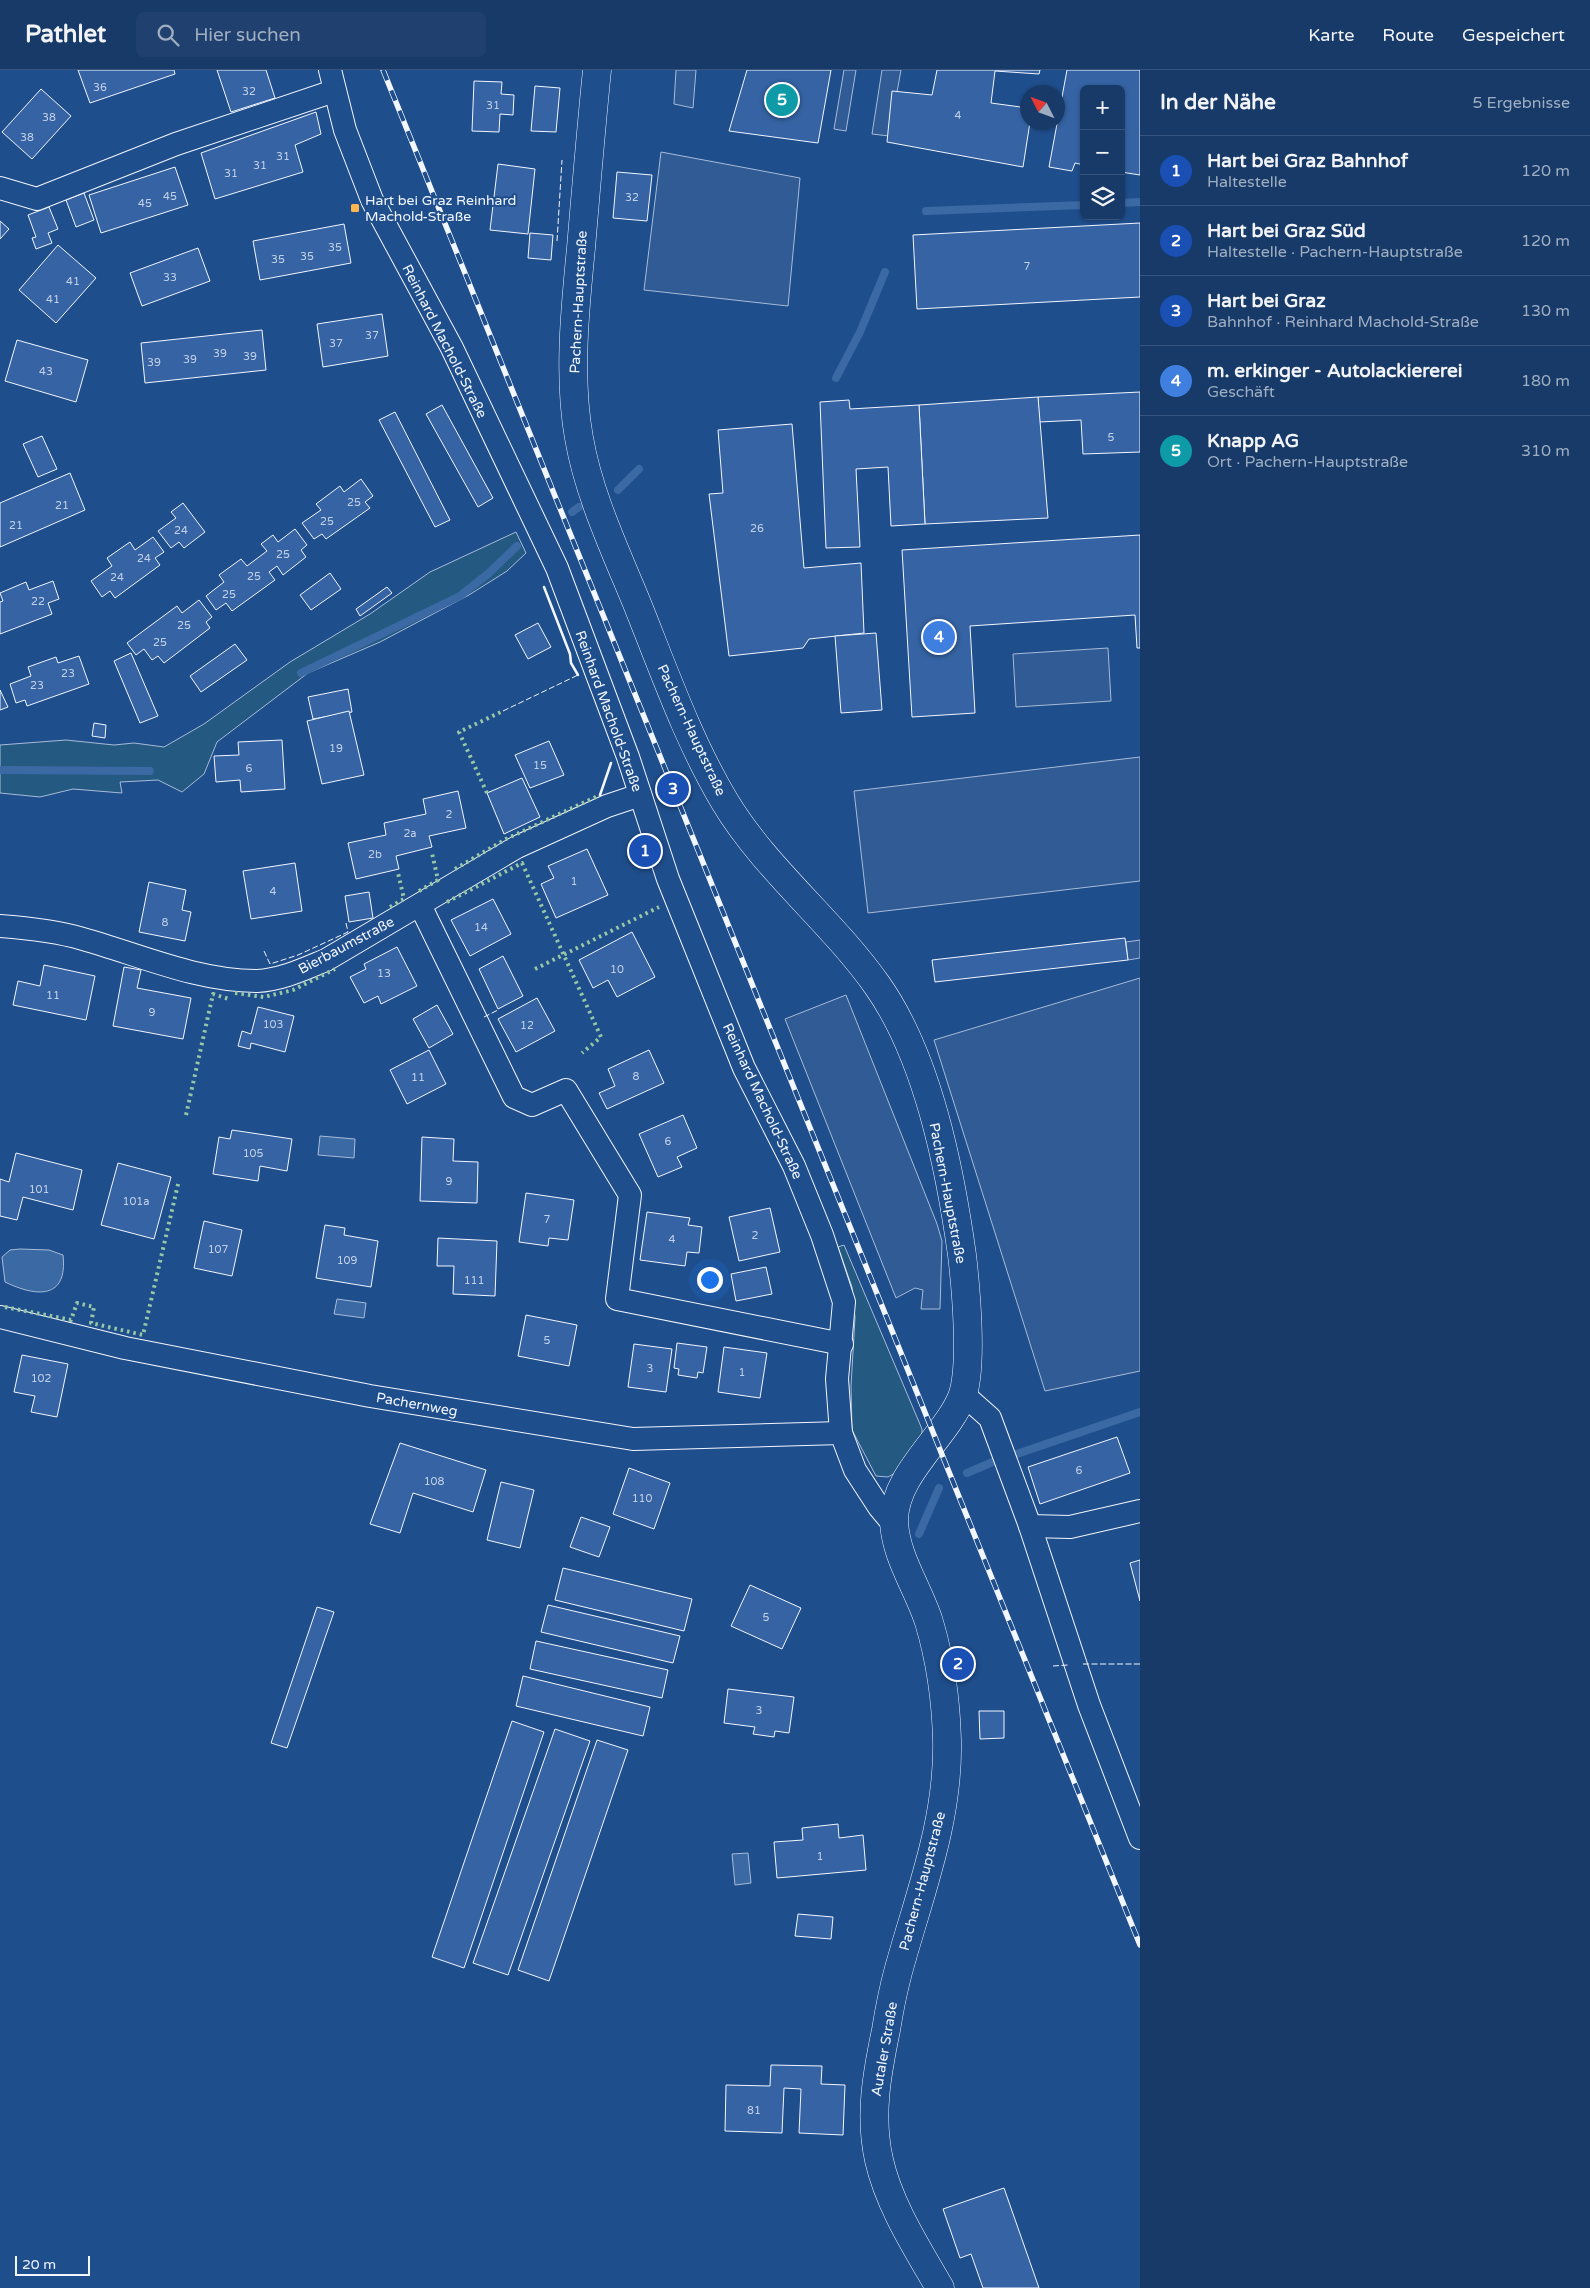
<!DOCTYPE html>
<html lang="de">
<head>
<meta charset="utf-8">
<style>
  :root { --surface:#173a69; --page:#20416f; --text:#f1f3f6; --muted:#9eadc0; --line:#36547d; --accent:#d6ab8b }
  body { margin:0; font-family:"Varela Round",sans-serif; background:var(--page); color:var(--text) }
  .controls { position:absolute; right:15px; top:15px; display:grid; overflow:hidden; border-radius:8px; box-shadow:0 1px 4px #0004 }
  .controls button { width:45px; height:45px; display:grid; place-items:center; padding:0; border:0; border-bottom:1px solid var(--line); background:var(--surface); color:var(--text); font:25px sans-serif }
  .compass { position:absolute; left:1020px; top:15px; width:45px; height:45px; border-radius:50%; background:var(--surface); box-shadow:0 1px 4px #0004; rotate:312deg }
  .scale { position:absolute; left:15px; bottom:12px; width:75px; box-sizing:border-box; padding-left:5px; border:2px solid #f2f6ff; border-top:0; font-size:14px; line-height:18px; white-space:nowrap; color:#f2f6ff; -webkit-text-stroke:4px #1f4e8c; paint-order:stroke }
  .you { position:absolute; left:709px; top:1209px; width:18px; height:18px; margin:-12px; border:4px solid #fff; border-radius:50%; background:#1a73e8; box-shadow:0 0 0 8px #1a73e833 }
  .badge { display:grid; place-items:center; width:32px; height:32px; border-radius:50%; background:var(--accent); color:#fff; font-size:16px; font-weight:700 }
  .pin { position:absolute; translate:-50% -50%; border:2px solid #fff; box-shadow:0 1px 5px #0006 }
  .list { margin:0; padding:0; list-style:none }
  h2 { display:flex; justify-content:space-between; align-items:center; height:65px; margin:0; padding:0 20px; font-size:21px }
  h2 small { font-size:16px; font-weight:400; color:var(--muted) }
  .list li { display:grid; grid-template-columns:32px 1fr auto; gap:15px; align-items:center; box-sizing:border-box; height:70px; padding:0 20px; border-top:1px solid var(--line) }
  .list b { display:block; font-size:19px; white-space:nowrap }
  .list p { margin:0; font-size:16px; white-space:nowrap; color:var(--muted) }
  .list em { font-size:16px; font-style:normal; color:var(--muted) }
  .icon { flex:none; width:28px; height:28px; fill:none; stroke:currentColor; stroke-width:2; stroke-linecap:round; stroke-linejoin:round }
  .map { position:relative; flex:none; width:1140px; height:2218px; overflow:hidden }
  header { display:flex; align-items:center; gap:30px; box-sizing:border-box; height:70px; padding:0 25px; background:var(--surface); border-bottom:1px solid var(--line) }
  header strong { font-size:24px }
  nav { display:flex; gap:28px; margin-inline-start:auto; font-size:18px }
  .search { width:350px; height:45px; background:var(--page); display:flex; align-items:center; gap:12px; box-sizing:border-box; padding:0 18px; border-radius:8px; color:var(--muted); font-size:19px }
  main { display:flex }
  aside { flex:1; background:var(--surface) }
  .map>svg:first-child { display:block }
</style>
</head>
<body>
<header>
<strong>Pathlet</strong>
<div class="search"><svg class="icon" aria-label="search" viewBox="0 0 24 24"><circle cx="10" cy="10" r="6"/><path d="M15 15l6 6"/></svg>Hier suchen</div>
<nav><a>Karte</a><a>Route</a><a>Gespeichert</a></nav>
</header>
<main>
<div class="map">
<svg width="1140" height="2218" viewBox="0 0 1140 2218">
  <rect width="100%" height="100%" fill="#1f4e8c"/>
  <g fill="#245a82" stroke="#a8bbd7">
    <path d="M516,462L526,483L507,501L469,525L380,572L308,603L217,672L204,704L182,722L158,710L120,712L122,723L73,719L40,727L0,723V675L66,670L114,675L134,673L164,677L204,654L290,592L370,544L430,502Z"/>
    <path d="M844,1175L922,1359V1366L895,1403L888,1407L876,1406L852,1360L851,1316L855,1248L852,1217L838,1177Z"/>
  </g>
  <g fill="#305b95" stroke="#a8bbd7">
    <path d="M676,0H696L693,38L674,34Z"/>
    <path d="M844,0H856L846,61L834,59Z"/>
    <path d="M882,0H901L889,66L872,64Z"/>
    <path d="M661,82L800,108L788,236L644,220Z"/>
    <path d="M1108,578L1111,631L1016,637L1013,584Z"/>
    <path d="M1140,687V811L868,843L854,721Z"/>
    <path d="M1140,870V888L1128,890L1126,872Z"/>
    <path d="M1140,908V1301L1045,1321L934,970Z"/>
    <path d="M846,925L937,1154L942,1171L940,1239H921L923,1220L915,1218L896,1228L785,949Z"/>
  </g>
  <g fill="#3b69a3" stroke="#a8bbd7">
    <path d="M320,1066L355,1069L354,1088L318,1085Z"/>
    <path d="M20,1179L49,1180L63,1185C68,1230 36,1227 5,1212L2,1187L10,1180Z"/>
    <path d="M337,1229L366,1233L364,1248L334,1244Z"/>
    <path d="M748,1783L751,1813L735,1815L732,1784Z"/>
  </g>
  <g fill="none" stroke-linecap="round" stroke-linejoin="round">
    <g stroke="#3b69a3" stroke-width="8">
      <path d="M1121,133L1140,132"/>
      <path d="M926,141L1084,135"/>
      <path d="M836,308L860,262L885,202"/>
      <path d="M618,420L639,399"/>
      <path d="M572,442L579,437"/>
      <path d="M301,603L460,526L489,503L517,476"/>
      <path d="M0,700L150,701"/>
      <path d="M1014,1385L1140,1342"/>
      <path d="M967,1403L995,1391"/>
      <path d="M919,1464L939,1418"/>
    </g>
  </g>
  <g fill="#3563a3" stroke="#f2f6ff">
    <path d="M78,0H174L175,4L90,33Z"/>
    <path d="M217,0H266L275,28L231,42Z"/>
    <path d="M747,0H831L818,73L729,61Z"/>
    <path d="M937,0H1040L1039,4L995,1L991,33L1028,38V52H1030L1023,97L887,72L892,21L932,25Z"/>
    <path d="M1067,0H1140V105L1121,102V19H1084V95L1075,93L1072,101L1049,97Z"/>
    <path d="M474,11L502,12L501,24L514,25L513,45L500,44L499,62L472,61Z"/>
    <path d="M535,16L560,18L556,62L531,61Z"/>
    <path d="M41,19L71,46L32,89L2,62Z"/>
    <path d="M316,42L321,64L295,75L303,102L215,129L201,83Z"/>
    <path d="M498,94L535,99L528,164L490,160Z"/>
    <path d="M175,97L188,135L101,163L89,125Z"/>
    <path d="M617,102L652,105L647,151L613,148Z"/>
    <path d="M84,123L94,150L76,157L66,130Z"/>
    <path d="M49,137L58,159L48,163L52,173L36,179L32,168L36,167L28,145Z"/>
    <path d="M0,151L9,159L0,169Z"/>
    <path d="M1140,153V227L917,239L913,165Z"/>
    <path d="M344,154L351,193L260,210L253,171Z"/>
    <path d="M530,163L553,165L551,190L528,188Z"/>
    <path d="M58,175L96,208L56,253L19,220Z"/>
    <path d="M198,178L210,211L142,236L130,203Z"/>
    <path d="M382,244L388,286L323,297L317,254Z"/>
    <path d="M262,260L266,300L145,313L141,273Z"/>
    <path d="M17,270L88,290L76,332L5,311Z"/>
    <path d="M1140,322V382L1083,384L1081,350L1039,352L1038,327Z"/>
    <path d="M1038,327L1048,448L925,454L919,335Z"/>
    <path d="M849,330L850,339L919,335L925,454L891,456L888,397L856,399L860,477L826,478L820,332Z"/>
    <path d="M442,335L493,428L478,437L426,344Z"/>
    <path d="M395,342L450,450L435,457L379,350Z"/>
    <path d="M792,354L804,498L861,493L864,563L809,569L803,578L729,586L709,424L723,423L718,360Z"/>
    <path d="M42,366L57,399L38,407L23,374Z"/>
    <path d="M70,403L85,440L0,477V433Z"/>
    <path d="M361,409L373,426L365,432L370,438L326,469L322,464L314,469L302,453L321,440L316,434L340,416L344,422Z"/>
    <path d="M183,433L205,462L184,478L179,472L171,478L158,461L176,448L171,442Z"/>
    <path d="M295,459L307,475L301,480L306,487L283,505L277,496L269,502L275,510L232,541L226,533L216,540L206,526L224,512L219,505L241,489L247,496L267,481L261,474L273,465L278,472Z"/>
    <path d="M1140,465V578H1137L1135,545L970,556L975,643L912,647L902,480Z"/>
    <path d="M153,467L164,482L155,488L160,495L115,528L110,521L102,527L91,511L112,496L107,488L130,472L135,480Z"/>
    <path d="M330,503L341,519L311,540L300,525Z"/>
    <path d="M53,511L59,529L48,533L52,544L0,564V532L3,531L0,523L26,512L29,520Z"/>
    <path d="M387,517L392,523L360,546L356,539Z"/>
    <path d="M199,530L212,547L206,552L210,558L164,593L158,586L152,590L144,579L136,585L127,573L177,536L182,543Z"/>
    <path d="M538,553L551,577L528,589L515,565Z"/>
    <path d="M876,563L882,640L841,643L835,566Z"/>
    <path d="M235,574L247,590L201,622L190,606Z"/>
    <path d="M131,583L158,646L140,653L114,591Z"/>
    <path d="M79,586L89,614L27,636L25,630L16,633L10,614L31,606L28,597L56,587L58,593Z"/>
    <path d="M348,619L352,642L313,649L308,627Z"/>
    <path d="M0,620L8,637L0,640Z"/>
    <path d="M349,641L364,705L322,714L307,651Z"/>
    <path d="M94,653L106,655L105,668L92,666Z"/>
    <path d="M282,670L285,719L241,722L240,710L216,712L214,686L239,685L238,672Z"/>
    <path d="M549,671L564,705L530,718L515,685Z"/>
    <path d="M522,708L540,747L504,764L487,723Z"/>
    <path d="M458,721L466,758L429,766L432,777L396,786L399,799L356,809L348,773L386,765L384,753L426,744L423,729Z"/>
    <path d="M587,779L608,825L556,848L541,814L554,808L548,796Z"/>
    <path d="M295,793L302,841L251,849L243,801Z"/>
    <path d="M149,812L186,820L182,840L191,842L185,871L139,862Z"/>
    <path d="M369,822L373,848L349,852L345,826Z"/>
    <path d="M493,829L511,864L470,886L451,850Z"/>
    <path d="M632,862L655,907L617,927L608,910L593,918L579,890Z"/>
    <path d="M1125,868L1128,890L935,912L932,890Z"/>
    <path d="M397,877L417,916L381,934L378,926L364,933L350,907L366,899L364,894Z"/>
    <path d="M503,886L523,926L498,939L479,899Z"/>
    <path d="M44,895L95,906L86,950L13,935L18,911L40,916Z"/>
    <path d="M124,897L141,900L137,918L191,928L183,969L113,956Z"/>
    <path d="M537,928L555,961L516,982L498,949Z"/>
    <path d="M437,935L453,964L429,978L413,949Z"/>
    <path d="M258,937L294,946L285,982L251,973L250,979L238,976L242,961L251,964Z"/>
    <path d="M429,980L446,1014L407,1034L390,1000Z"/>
    <path d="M649,980L664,1013L607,1039L599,1023L615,1016L608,999Z"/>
    <path d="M683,1045L697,1078L677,1087L682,1097L658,1107L639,1064Z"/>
    <path d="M232,1060L292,1069L287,1101L260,1096L258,1111L213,1104L219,1067L230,1069Z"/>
    <path d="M422,1067L454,1069L453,1091L478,1092L477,1133L420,1131Z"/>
    <path d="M16,1083L82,1100L73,1140L23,1127L17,1150L0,1146V1109L9,1112Z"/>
    <path d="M118,1093L171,1107L154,1169L101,1155Z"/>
    <path d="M526,1123L574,1130L568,1170L549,1168L548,1176L519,1172Z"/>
    <path d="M770,1138L780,1182L739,1191L729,1147Z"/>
    <path d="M647,1142L690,1148L688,1155L702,1157L699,1183L687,1182L685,1196L640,1190Z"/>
    <path d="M204,1151L242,1160L232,1206L194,1198Z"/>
    <path d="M325,1155L345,1158L344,1165L378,1171L371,1217L316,1208Z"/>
    <path d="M438,1168L497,1171L495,1226L453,1224L454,1196H437Z"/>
    <path d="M766,1197L772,1224L736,1231L731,1204Z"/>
    <path d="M526,1245L577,1255L569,1296L518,1286Z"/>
    <path d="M677,1273L707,1277L703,1303L698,1302L697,1308L678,1305L679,1299L674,1298Z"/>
    <path d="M634,1274L672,1279L666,1322L628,1317Z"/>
    <path d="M724,1277L767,1283L760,1328L718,1322Z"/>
    <path d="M22,1285L68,1294L57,1347L31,1342L35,1326L14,1322Z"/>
    <path d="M1117,1367L1130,1403L1040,1434L1028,1397Z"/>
    <path d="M400,1373L486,1400L473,1442L413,1423L400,1463L370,1454Z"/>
    <path d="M629,1398L670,1413L654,1459L613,1444Z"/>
    <path d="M501,1412L534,1420L520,1478L487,1470Z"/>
    <path d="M581,1447L610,1457L599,1487L570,1477Z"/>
    <path d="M1140,1490V1531L1130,1493Z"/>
    <path d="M563,1498L692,1529L684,1561L555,1530Z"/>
    <path d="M750,1515L801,1538L782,1579L731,1556Z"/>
    <path d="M548,1535L680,1566L673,1593L541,1562Z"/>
    <path d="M317,1537L334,1542L287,1678L271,1673Z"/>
    <path d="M536,1571L668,1600L662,1628L530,1599Z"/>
    <path d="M523,1606L650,1637L643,1666L516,1636Z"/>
    <path d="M728,1619L794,1627L789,1663L775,1661L774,1667L753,1664L755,1657L724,1653Z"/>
    <path d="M979,1641H1004V1668L980,1669Z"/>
    <path d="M512,1651L544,1662L464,1898L432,1887Z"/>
    <path d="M555,1659L590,1671L508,1905L473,1893Z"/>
    <path d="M597,1670L628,1680L549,1911L518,1900Z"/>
    <path d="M838,1754L839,1768L863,1765L866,1800L777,1808L774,1772L803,1770L802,1758Z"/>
    <path d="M798,1844L833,1847L831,1869L795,1866Z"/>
    <path d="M771,1995L822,1996L821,2014L845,2015L843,2065L799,2063L801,2019L784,2018L782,2063L725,2061L726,2015L770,2016Z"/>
    <path d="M1004,2118L1039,2218H983L971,2184L960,2188L943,2139Z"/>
  </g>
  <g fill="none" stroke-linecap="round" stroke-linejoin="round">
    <defs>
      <g id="street">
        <path d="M330,0L345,60L372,130L452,278L557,498L628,687L668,809L744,998L794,1096L822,1165L844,1232L837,1309L841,1363L855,1400L879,1437L894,1455"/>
        <path d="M0,118L37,129L176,74L334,21"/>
        <path d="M420,835L514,1027L532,1035L566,1020L630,1125L617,1229L842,1274"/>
        <path d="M0,856C28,858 56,861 83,869C140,885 197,911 257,911C281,910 304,899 326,890L517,777L607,736L640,725"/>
        <path d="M0,1247L125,1278L370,1326L633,1369L841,1363"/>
        <path d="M963,1324L990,1348L1030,1456L1070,1457L1140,1441"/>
        <path d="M1030,1456L1089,1635L1140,1768"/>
      </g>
      <path id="secondary" d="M597,0C591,59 586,119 581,178C575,238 568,308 579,368C589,426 616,482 638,536C664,601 689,672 725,732C766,800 831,850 877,915C928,987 950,1099 962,1185C966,1219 973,1297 962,1327C945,1368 894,1404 894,1451C895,1486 919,1520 929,1552C940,1589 946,1632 947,1670C949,1751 919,1825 898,1902C893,1921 889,1941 886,1960C877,2003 869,2046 879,2090C889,2135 917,2178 940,2218"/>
    </defs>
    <use href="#street" stroke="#f2f6ff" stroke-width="24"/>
    <use href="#secondary" stroke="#f2f6ff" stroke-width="29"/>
    <use href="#street" stroke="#1f4e8c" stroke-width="22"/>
    <use href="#secondary" stroke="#1f4e8c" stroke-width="28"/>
    <defs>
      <path id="rail" d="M383,0L1140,1875"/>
    </defs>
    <use href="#rail" stroke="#f2f6ff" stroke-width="5.5"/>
    <use href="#rail" stroke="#1f4e8c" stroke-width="4" stroke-dasharray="11" stroke-linecap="butt"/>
    <g stroke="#97c8a6" stroke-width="4" stroke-dasharray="2.5 4" stroke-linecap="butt">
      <path d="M487,723L459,662L503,641"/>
      <path d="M455,799L506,769L600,725"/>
      <path d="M419,821L438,810L432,783"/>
      <path d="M447,832L522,793L601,967L582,983"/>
      <path d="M390,837L404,829L398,803"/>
      <path d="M535,899L659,837"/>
      <path d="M235,923L264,927L293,920L335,899"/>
      <path d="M186,1045L213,924L229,929"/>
      <path d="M5,1237L71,1250L77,1233L94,1237L91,1253L143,1265L179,1110"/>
    </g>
    <g stroke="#f2f6ff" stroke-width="1" stroke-dasharray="6 2.5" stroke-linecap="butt">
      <path d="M557,171L562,90"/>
      <path d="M503,641L578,605"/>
      <path d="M264,881L270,894L298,885L348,862L346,853"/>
      <path d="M484,947L498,940"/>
      <path d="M1083,1594H1140"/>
      <path d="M1053,1596L1068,1595"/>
    </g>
    <g stroke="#f2f6ff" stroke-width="2.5">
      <path d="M544,517L570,584L571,593L578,605"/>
      <path d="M600,725L611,693"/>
    </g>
  </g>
  <rect fill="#ffb74d" stroke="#1f4e8c" stroke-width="2" x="350" y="133" width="10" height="10" rx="2.5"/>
  <g text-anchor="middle" stroke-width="4" stroke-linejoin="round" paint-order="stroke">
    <g font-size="11" fill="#c3d1e8">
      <text x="100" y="21">36</text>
      <text x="249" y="25">32</text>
      <text x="493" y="39">31</text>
      <text x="958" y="49">4</text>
      <text x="49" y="51">38</text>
      <text x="27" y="71">38</text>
      <text x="283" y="90">31</text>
      <text x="260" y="99">31</text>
      <text x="231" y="107">31</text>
      <text x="170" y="130">45</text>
      <text x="632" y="131">32</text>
      <text x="145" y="137">45</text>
      <text x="335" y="181">35</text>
      <text x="307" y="190">35</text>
      <text x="278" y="193">35</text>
      <text x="1027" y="200">7</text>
      <text x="170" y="211">33</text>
      <text x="73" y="215">41</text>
      <text x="53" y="233">41</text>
      <text x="372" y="269">37</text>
      <text x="336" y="277">37</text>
      <text x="220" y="287">39</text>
      <text x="250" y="290">39</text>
      <text x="190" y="293">39</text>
      <text x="154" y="296">39</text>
      <text x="46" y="305">43</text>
      <text x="1111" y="371">5</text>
      <text x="354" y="436">25</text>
      <text x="62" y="439">21</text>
      <text x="327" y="455">25</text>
      <text x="16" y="459">21</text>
      <text x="757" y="462">26</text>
      <text x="181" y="464">24</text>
      <text x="283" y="488">25</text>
      <text x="144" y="492">24</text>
      <text x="254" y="510">25</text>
      <text x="117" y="511">24</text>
      <text x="229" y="528">25</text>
      <text x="38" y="535">22</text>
      <text x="184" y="559">25</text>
      <text x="160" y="576">25</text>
      <text x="68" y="607">23</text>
      <text x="37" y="619">23</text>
      <text x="336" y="682">19</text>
      <text x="540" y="699">15</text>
      <text x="249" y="702">6</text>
      <text x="449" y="748">2</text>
      <text x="410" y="767">2a</text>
      <text x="375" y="788">2b</text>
      <text x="574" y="815">1</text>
      <text x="273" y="825">4</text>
      <text x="165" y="856">8</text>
      <text x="481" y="861">14</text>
      <text x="617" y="903">10</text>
      <text x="384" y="907">13</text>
      <text x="53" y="929">11</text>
      <text x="152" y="946">9</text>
      <text x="273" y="958">103</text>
      <text x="527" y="959">12</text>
      <text x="636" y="1010">8</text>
      <text x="418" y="1011">11</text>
      <text x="668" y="1075">6</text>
      <text x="253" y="1087">105</text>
      <text x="449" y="1115">9</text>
      <text x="39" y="1123">101</text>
      <text x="136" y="1135">101a</text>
      <text x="547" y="1153">7</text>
      <text x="755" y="1169">2</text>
      <text x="672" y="1173">4</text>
      <text x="218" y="1183">107</text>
      <text x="347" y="1194">109</text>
      <text x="474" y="1214">111</text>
      <text x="547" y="1274">5</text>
      <text x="650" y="1302">3</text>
      <text x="742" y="1306">1</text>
      <text x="41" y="1312">102</text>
      <text x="1079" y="1404">6</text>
      <text x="434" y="1415">108</text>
      <text x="642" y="1432">110</text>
      <text x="766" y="1551">5</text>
      <text x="759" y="1644">3</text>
      <text x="820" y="1790">1</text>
      <text x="754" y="2044">81</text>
    </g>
    <g font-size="14" fill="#f2f6ff" stroke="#1f4e8c" text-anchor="start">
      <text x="365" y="135">Hart bei Graz Reinhard<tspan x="365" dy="16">Machold-Straße</tspan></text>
    </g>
    <g font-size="14" fill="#f2f6ff" stroke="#1f4e8c">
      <text transform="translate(578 232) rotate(-87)" y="5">Pachern-Hauptstraße</text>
      <text transform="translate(445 271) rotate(63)" y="5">Reinhard Machold-Straße</text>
      <text transform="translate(609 641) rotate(70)" y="5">Reinhard Machold-Straße</text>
      <text transform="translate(692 660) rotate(65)" y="5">Pachern-Hauptstraße</text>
      <text transform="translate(346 875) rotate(-28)" y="5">Bierbaumstraße</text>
      <text transform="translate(763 1031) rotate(65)" y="5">Reinhard Machold-Straße</text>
      <text transform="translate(948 1123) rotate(79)" y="5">Pachern-Hauptstraße</text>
      <text transform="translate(417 1334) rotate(10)" y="5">Pachernweg</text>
      <text transform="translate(922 1811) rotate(-75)" y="5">Pachern-Hauptstraße</text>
      <text transform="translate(884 1979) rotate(-80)" y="5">Autaler Straße</text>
    </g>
  </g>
</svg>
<div class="controls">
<button>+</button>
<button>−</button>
<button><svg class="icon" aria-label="layers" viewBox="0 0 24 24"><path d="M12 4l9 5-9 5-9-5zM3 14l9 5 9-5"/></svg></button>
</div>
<svg class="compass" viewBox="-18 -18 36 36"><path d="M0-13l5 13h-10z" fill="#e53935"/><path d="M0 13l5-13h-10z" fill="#9eadc0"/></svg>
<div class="scale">20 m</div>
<div class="you"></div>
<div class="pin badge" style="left:645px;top:781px;background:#1a4fb4">1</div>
<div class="pin badge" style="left:958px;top:1594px;background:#1a4fb4">2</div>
<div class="pin badge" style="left:673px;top:719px;background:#1a4fb4">3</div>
<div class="pin badge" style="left:939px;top:567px;background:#3f7fe0">4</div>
<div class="pin badge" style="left:782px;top:30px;background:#0f9aa8">5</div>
</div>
<aside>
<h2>In der Nähe<small>5 Ergebnisse</small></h2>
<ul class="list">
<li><span class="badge" style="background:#1a4fb4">1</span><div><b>Hart bei Graz Bahnhof</b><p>Haltestelle</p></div><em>120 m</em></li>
<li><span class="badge" style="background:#1a4fb4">2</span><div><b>Hart bei Graz Süd</b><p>Haltestelle · Pachern-Hauptstraße</p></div><em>120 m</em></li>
<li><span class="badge" style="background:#1a4fb4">3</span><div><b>Hart bei Graz</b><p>Bahnhof · Reinhard Machold-Straße</p></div><em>130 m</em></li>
<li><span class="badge" style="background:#3f7fe0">4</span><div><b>m. erkinger - Autolackiererei</b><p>Geschäft</p></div><em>180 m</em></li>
<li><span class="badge" style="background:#0f9aa8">5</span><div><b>Knapp AG</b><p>Ort · Pachern-Hauptstraße</p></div><em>310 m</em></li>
</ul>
</aside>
</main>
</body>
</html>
